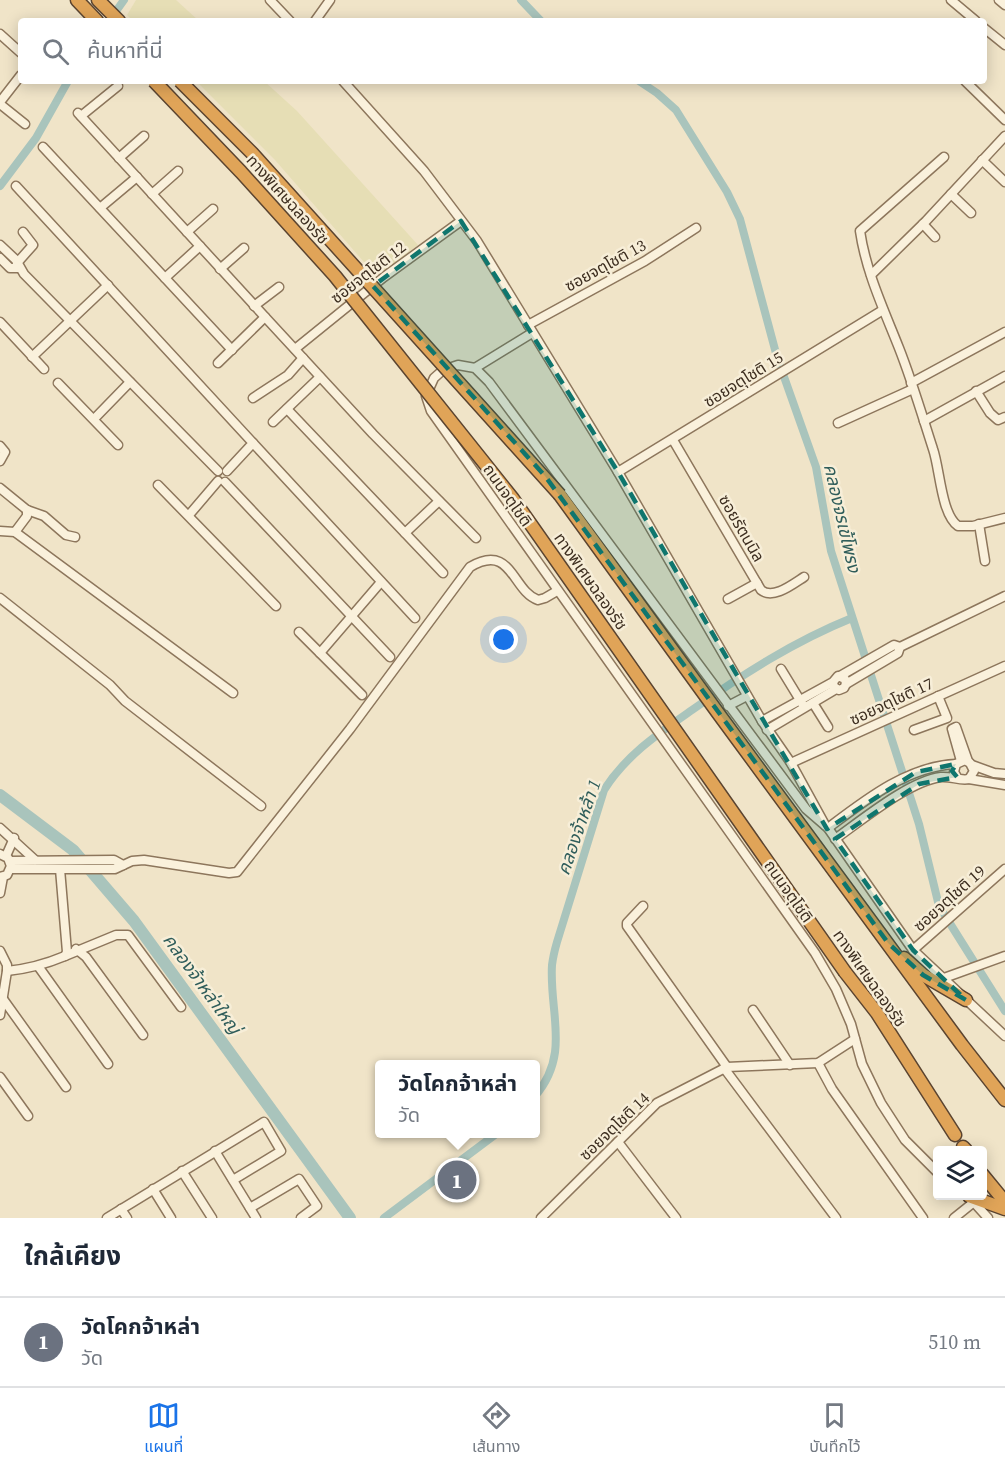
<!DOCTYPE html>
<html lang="th">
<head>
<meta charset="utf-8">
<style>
  :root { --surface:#fff; --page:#f2f2f3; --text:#1f2937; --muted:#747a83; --line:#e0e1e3; --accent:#1a73e8 }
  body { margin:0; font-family:"Source Serif 4","Noto Sans Thai",serif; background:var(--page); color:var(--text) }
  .controls { position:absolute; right:18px; bottom:18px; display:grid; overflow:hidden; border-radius:6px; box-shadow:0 3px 15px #0003 }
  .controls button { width:54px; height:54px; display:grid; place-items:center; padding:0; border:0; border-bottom:2px solid var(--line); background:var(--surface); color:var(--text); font:30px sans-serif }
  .you { position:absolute; left:504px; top:640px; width:21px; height:21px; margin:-15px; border:4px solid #fff; border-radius:50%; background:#1a73e8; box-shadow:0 0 0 9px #1a73e833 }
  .badge { display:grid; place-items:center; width:39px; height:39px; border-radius:50%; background:var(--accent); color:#fff; font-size:20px; font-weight:700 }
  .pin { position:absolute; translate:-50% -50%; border:3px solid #fff; box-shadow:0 2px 6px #0006 }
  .popup { position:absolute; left:375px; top:1060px; width:165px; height:78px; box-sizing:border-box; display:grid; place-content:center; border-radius:6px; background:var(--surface); filter:drop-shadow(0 2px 4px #0005); font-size:20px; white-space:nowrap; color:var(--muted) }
  .popup b { font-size:22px; color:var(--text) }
  .popup::after { content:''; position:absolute; left:50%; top:100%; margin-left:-12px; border:12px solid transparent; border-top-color:var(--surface) }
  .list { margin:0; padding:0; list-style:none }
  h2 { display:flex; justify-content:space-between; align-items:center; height:78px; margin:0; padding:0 24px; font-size:26px }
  h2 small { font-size:20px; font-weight:400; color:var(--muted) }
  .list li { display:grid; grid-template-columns:39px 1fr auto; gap:18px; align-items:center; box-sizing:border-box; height:90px; padding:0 24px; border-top:2px solid var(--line) }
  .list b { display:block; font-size:22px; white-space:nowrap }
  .list p { margin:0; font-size:20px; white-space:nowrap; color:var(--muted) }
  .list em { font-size:20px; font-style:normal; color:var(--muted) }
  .icon { flex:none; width:33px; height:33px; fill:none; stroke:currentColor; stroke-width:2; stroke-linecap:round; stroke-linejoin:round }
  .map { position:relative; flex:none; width:1005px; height:1218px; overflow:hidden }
  .search { position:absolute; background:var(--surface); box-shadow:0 3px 15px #0003; left:18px; right:18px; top:18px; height:66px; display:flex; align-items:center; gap:15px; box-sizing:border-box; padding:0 21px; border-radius:6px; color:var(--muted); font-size:22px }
  .sheet { height:168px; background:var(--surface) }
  nav { display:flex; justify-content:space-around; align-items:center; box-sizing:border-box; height:84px; border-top:2px solid var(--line); background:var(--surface); font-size:16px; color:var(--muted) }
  nav a { display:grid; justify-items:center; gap:3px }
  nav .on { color:var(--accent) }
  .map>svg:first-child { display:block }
</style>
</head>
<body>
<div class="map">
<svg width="1005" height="1218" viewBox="0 0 1005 1218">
  <rect width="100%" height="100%" fill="#f0e4c8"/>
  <g fill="#e6deb5">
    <path d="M136,0H176L199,21H133L127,15Z"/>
    <path d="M196,81H264L297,111L418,245L377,277L275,160Z"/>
  </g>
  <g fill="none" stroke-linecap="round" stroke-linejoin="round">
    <g stroke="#a9c4bc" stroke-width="8">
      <path d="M521,0L541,21"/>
      <path d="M109,21L124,0"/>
      <path d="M639,81L657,93L676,110L727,192L740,219L777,357L816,467L831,551L919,824L939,906L1005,1011"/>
      <path d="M0,186L36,138L68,81"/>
      <path d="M535,1096C571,1054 549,1013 552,965C553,957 555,949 557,942L604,790C626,755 659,733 692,710C743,674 795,641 852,618"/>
      <path d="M384,1218L496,1134"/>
    </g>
    <path stroke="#a9c4bc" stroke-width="12" d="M0,795L73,850L134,921L350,1218"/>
    <defs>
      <g id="minor">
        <path d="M270,0L290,21"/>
        <path d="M951,0L976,21"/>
        <path d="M999,0L1005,5"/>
        <path d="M315,21L330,0"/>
        <path d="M984,28L1005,45"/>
        <path d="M0,34L21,53"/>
        <path d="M343,81L424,171L477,241L618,472L762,721L791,763L825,825"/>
        <path d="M965,81L1005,120"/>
        <path d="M0,102L21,75"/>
        <path d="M0,104L25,124"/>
        <path d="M78,113L265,317"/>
        <path d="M81,116L118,86"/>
        <path d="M43,147L165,278"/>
        <path d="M944,157L860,231C866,272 884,310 899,348C912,381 922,415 933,449C940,469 941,514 958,526H973L1005,518"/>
        <path d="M119,158L144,136"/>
        <path d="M982,160L1005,182"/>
        <path d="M16,186L253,443L227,471"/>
        <path d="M152,194L178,171"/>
        <path d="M951,194L971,213"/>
        <path d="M100,208L137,177"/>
        <path d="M923,224L935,237"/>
        <path d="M187,232L213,209"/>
        <path d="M0,245L16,260L24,274L218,471"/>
        <path d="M200,246L165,278L232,350"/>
        <path d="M0,258L10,268H19"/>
        <path d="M17,263L33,245L23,232"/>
        <path d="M220,269L244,248"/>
        <path d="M871,275L926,221L1005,136"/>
        <path d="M254,306L279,287"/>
        <path d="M0,322L44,369"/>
        <path d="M528,325L645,261L696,228"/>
        <path d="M295,349L384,277L461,221"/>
        <path d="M32,357L108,285"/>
        <path d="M218,363L265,317L373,434L476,538"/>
        <path d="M475,368L532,333"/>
        <path d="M58,383L118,445"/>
        <path d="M911,383L1005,332"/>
        <path d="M976,391L990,413L998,420L1005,417"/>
        <path d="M253,398L288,375L303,358"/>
        <path d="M287,409L443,573"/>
        <path d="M94,419L130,382"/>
        <path d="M924,421L1005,376"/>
        <path d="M273,422L320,377"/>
        <path d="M838,423L913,389"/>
        <path d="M673,440L761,590C773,600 793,584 804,577"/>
        <path d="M253,443L415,618"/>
        <path d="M0,446L5,452L0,461"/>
        <path d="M618,472L883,310"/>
        <path d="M225,482L390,657"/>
        <path d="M158,485L276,606"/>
        <path d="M0,488L27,510L44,516L66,535L75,537"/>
        <path d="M189,515L218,481"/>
        <path d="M979,524L985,561"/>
        <path d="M0,531L15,532L233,693"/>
        <path d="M15,532L27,516V510"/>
        <path d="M405,533L439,501"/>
        <path d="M0,598L110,685L125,701L261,806"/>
        <path d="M728,599L757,583"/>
        <path d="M299,632L320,653L381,582"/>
        <path d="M320,653L362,695"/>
        <path d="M781,669L803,705"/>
        <path d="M840,676L894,645L900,647"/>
        <path d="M846,684L898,653L900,647L1005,596"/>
        <path d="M813,703L828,727"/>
        <path d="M728,706L747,696"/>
        <path d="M762,721L833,682L838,676L845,679L846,684L844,688L839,690L834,687L833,682"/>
        <path d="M767,730L836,689"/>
        <path d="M914,730L947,718L938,696"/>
        <path d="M961,761L952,729L956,727L968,761"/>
        <path d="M791,763L1005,666"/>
        <path d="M972,765L994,773L1005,774"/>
        <path d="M969,779L1005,785"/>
        <path d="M0,828L35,860"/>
        <path d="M828,828C865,800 908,766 956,764"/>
        <path d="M835,839C862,820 909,781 941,777C951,776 960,781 969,779L974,771L970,763L965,760L956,764L954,772L957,777"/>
        <path d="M0,854L8,858L11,866L7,875L0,877"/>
        <path d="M6,856L14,838"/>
        <path d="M10,861L114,860L123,865"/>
        <path d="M11,869H115L132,861L144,860L229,873L237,872L350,729L470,567C512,542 512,591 538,600L545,598L557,591"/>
        <path d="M0,893L3,877"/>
        <path d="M643,906L627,923V926L727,1067"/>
        <path d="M76,949L86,957L143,1035"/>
        <path d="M913,950L1005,869"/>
        <path d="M0,951L7,965V971L0,1015"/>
        <path d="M65,956L116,935H128L181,1007"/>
        <path d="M38,966L108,1064"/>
        <path d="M7,971C27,969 46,964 65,956L67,952L60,869"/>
        <path d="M944,978L1005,956"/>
        <path d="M3,999L66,1087"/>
        <path d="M753,1010L790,1065"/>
        <path d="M818,1063L832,1089L923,1218"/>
        <path d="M724,1068L836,1218"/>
        <path d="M0,1077L28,1116"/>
        <path d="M618,1142L676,1218"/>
        <path d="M215,1151L256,1218"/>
        <path d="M182,1171L212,1218"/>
        <path d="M938,1173L905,1140L881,1103L862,1064L851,1024L836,989L815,953L431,411L426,396L434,378L443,370L458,365L475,368L489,382L806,809L828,828L913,950L1005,1036"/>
        <path d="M153,1189L171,1218"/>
        <path d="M970,1198L988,1218"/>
        <path d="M250,1208L299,1179L317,1206L301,1218"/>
        <path d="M121,1209L127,1218"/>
        <path d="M107,1218L264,1122L281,1151L233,1180"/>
        <path d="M541,1218L657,1103L727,1067L818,1063L855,1039"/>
        <path d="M954,1218L974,1202"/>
      </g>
      <g id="highway">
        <path d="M77,0L97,21"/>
        <path d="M98,0L119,21"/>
        <path d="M560,495L718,713L962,1045L1005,1100"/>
        <path d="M904,958L923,975L966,1000"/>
        <path d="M845,972L877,1013L955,1135"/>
        <path d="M963,1147L966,1150"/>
        <path d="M982,1174L1005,1202"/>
        <path d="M969,1196L1005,1209"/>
      </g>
    </defs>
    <use href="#minor" stroke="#8d765c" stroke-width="11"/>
    <use href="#highway" stroke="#5b4430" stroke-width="15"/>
    <use href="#minor" stroke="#faf1dc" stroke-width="8"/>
    <use href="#highway" stroke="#e0a458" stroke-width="12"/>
    <defs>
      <g id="highway-bridge">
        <path d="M154,81L241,172L335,276L513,499L845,972"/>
        <path d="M180,81L252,153L560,495"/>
      </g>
    </defs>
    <use href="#highway-bridge" stroke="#5b4430" stroke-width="15" stroke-linecap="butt"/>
    <use href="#highway-bridge" stroke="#e0a458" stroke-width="12"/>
  </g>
  <path fill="#0f766e" fill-opacity="0.2" stroke="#0f766e" stroke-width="4.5" stroke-dasharray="12 8" stroke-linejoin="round" d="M461,221L618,472L827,829L916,772L956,764L952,771L957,777L919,784L835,839L913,950L966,1000L923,975L888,943L545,476L373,286Z"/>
  <g text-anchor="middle" stroke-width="5" stroke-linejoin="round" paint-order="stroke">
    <g font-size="16" fill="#3d2e20" stroke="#f7eed8">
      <text transform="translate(288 199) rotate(48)" y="6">ทางพิเศษฉลองรัช</text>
      <text transform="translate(605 265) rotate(-29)" y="6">ซอยจตุโชติ 13</text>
      <text transform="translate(368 272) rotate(-38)" y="6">ซอยจตุโชติ 12</text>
      <text transform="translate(743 379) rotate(-32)" y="6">ซอยจตุโชติ 15</text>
      <text transform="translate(508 495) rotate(55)" y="6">ถนนจตุโชติ</text>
      <text transform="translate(742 528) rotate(60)" y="6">ซอยรัตนนิล</text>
      <text transform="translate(591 581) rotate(55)" y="6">ทางพิเศษฉลองรัช</text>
      <text transform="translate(891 701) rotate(-25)" y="6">ซอยจตุโชติ 17</text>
      <text transform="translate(789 891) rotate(55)" y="6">ถนนจตุโชติ</text>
      <text transform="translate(949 898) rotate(-42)" y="6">ซอยจตุโชติ 19</text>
      <text transform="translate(870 978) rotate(55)" y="6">ทางพิเศษฉลองรัช</text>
      <text transform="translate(614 1126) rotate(-44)" y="6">ซอยจตุโชติ 14</text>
    </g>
    <g font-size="18" font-style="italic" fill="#2f5d5a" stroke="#f7eed8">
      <text transform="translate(842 518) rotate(77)" y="6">คลองจรเข้โพรง</text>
      <text transform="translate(579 827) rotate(-71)" y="6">คลองจ้าหล้า 1</text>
      <text transform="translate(202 984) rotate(54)" y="6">คลองจ้าหล่าใหญ่</text>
    </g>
  </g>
</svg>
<div class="controls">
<button><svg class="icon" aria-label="layers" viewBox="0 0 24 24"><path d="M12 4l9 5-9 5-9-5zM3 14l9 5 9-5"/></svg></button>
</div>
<div class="you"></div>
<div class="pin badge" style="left:457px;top:1180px;background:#6b7280">1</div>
<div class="popup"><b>วัดโคกจ้าหล่า</b>วัด</div>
<div class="search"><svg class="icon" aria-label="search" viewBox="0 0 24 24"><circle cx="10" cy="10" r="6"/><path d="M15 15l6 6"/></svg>ค้นหาที่นี่</div>
</div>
<section class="sheet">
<h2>ใกล้เคียง<small></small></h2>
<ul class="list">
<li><span class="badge" style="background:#6b7280">1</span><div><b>วัดโคกจ้าหล่า</b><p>วัด</p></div><em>510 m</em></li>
</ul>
</section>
<nav>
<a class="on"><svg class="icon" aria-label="map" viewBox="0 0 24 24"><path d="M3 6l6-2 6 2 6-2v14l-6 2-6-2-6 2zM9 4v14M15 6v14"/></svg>แผนที่</a>
<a><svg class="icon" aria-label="directions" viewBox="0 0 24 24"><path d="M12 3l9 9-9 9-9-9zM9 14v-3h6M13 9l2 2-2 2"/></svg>เส้นทาง</a>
<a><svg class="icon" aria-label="saved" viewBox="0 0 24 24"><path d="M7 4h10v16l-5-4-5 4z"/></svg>บันทึกไว้</a>
</nav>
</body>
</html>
